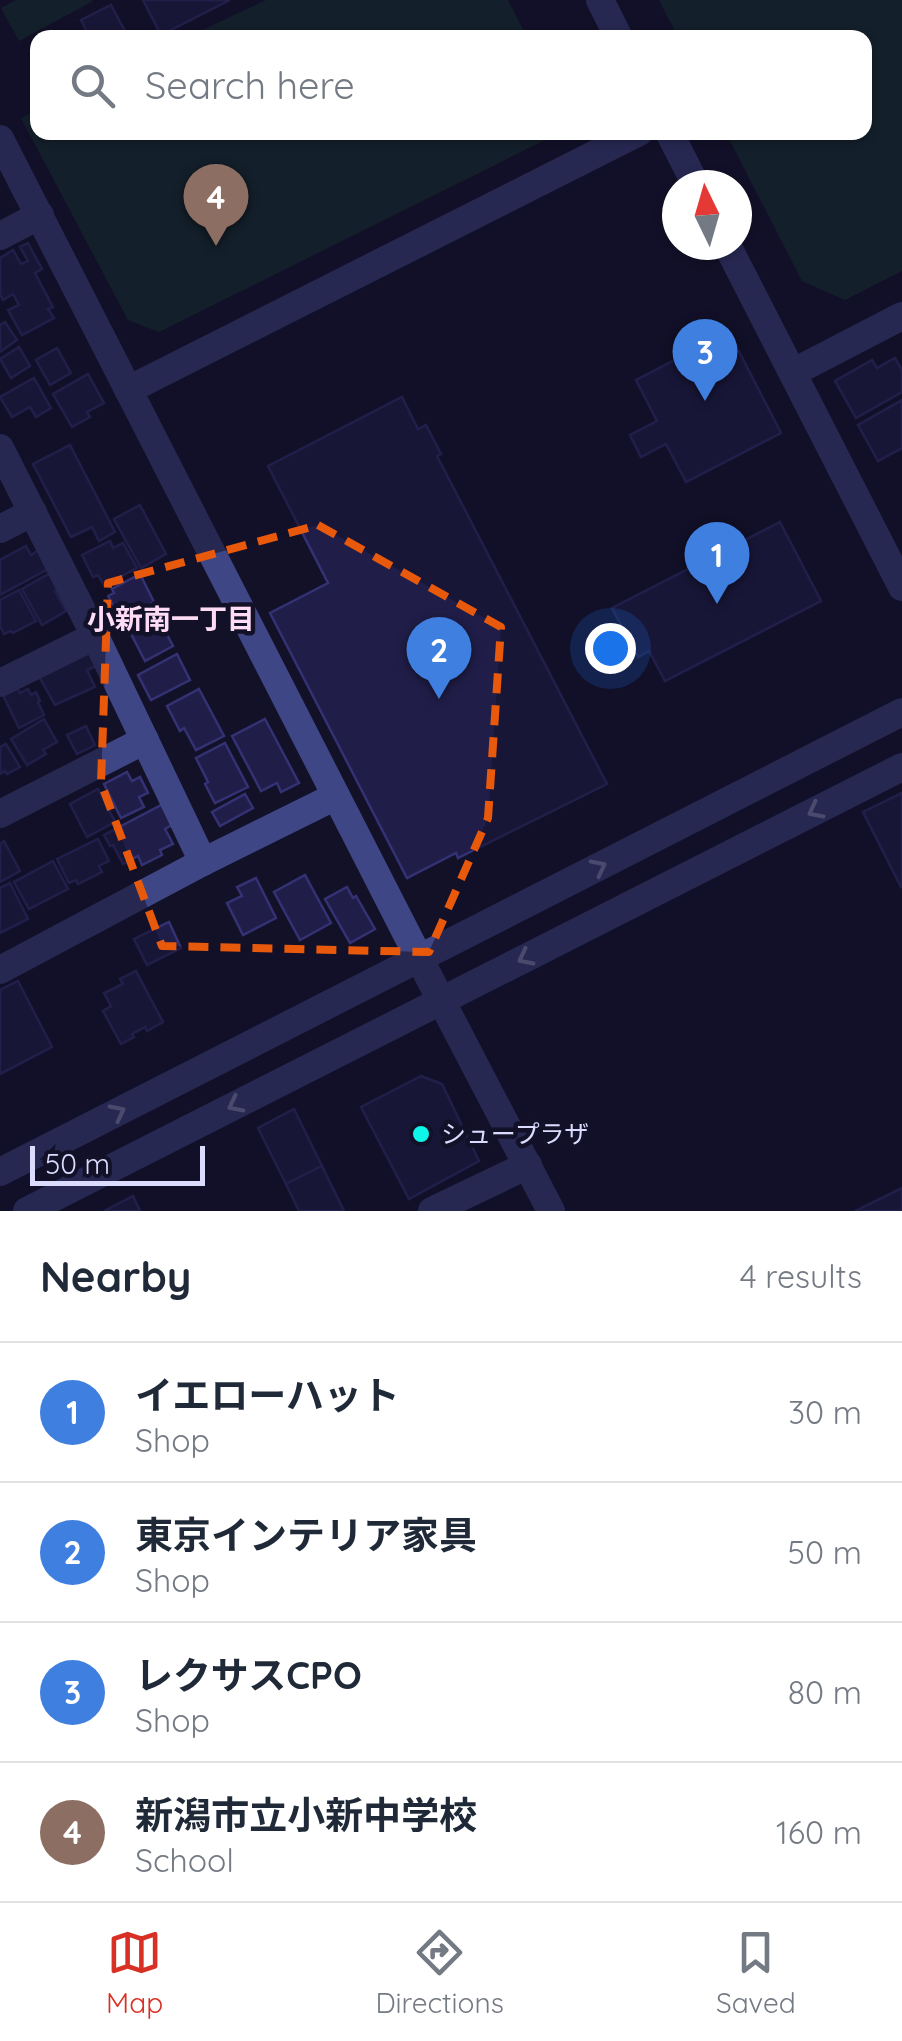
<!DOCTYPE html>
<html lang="en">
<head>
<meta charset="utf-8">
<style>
  :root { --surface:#fff; --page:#f2f2f3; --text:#1f2937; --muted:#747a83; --line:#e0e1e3; --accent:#d93025 }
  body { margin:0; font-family:Quicksand,"Noto Sans JP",sans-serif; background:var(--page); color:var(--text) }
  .compass { position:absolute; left:662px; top:170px; width:90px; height:90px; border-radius:50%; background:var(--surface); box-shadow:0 2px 8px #0004; rotate:355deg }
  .scale { position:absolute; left:30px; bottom:25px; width:175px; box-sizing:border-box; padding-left:10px; border:5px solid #dadbfd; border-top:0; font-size:28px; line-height:35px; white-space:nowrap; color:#dadbfd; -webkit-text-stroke:8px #121128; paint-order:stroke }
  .you { position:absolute; left:610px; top:648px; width:35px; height:35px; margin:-25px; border:8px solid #fff; border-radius:50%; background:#1a73e8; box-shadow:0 0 0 15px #1a73e833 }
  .badge { display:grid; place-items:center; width:65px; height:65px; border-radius:50%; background:var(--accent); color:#fff; font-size:32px; font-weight:700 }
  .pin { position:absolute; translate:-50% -82px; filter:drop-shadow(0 2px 5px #0008) }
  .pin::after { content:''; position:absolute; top:52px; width:35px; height:30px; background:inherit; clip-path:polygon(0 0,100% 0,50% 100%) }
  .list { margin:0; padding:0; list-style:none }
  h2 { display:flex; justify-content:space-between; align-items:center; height:130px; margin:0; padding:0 40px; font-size:42px }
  h2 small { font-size:32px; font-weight:400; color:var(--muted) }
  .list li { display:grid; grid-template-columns:65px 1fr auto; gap:30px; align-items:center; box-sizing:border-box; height:140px; padding:0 40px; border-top:2px solid var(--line) }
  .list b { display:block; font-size:38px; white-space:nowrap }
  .list p { margin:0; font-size:32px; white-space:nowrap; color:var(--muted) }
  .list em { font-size:32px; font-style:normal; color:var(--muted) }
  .icon { flex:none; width:55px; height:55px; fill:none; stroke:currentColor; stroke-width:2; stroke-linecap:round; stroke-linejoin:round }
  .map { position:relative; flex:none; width:902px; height:1211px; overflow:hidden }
  .search { position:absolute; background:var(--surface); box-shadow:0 2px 8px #0004; left:30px; right:30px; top:30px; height:110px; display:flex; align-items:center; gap:25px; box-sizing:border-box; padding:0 35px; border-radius:20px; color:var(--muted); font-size:38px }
  .sheet { height:690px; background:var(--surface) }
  nav { display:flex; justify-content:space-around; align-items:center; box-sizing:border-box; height:140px; border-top:2px solid var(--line); background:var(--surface); font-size:28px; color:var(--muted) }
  nav a { display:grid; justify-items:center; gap:5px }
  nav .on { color:var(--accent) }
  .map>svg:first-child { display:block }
</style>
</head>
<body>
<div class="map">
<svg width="902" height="1211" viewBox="0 0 902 1211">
  <rect width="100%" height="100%" fill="#121128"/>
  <g fill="#15322d">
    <path d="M16,0H92L93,1L19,41L1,8Z"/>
    <path d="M266,0H508L527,37H188Z"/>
    <path d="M659,0H902V271L845,300L802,281L726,133L864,132V38L678,37Z"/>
    <path d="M37,110L38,132L559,133L159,332L128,320L21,118Z"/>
  </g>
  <g fill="#201e49" stroke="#343174" stroke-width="2.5">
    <path d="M143,0H230L161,35Z"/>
    <path d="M111,5L126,33L117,38H90L81,20Z"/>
    <path d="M28,243L42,269L35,273L53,307L48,309L54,318L22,335L8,310L19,305L13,294L3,300L0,294V258L13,250L21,264L28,261L20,247Z"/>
    <path d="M5,322L17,340L0,352V325Z"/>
    <path d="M729,332L781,433L686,482L666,444L641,457L630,435L657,421L636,380Z"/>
    <path d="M19,347L30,366L11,378L0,359Z"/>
    <path d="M57,348L71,373L50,385L36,360Z"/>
    <path d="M895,358L902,370V392L856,418L835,381L872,360L877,368Z"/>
    <path d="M88,374L104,403L87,412L90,417L72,427L53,394Z"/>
    <path d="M34,378L51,408L36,417L30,407L12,417L0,397Z"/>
    <path d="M402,397L418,429L426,425L441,454L437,456L607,784L458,858L456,853L407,878L270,613L328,583L268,466Z"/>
    <path d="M902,400V448L878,461L858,425Z"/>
    <path d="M70,445L115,532L99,541L92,527L71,537L33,464Z"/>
    <path d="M140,505L166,554L141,568L114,519Z"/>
    <path d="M780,522L821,601L665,681L649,651L638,657L612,608Z"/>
    <path d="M110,541L113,548L123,543L137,568L104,585L98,575L93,577L82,555Z"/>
    <path d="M26,546L31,555L39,550L50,568L0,595V560Z"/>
    <path d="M52,572L61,588L55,591L66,611L42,625L22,589Z"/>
    <path d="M140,574L154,602L139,610L142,617L128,625L117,606L114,607L108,596L114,593L112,589Z"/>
    <path d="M19,590L36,621L13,633L11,631L4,634L0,626V600Z"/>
    <path d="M157,615L173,646L145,661L129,630Z"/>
    <path d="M88,647L96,666L87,670L95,687L55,705L36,671Z"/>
    <path d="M177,654L190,680L151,700L138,675Z"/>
    <path d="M17,688L20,693L28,689L31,695L36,692L40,701L38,702L44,715L19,728L3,695Z"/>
    <path d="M199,689L224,736L196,750L184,728L180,731L167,706Z"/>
    <path d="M44,719L57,742L43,750L46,754L27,765L11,739Z"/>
    <path d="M265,719L299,783L281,792L277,783L261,791L232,736Z"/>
    <path d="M86,726L95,745L77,754L67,735Z"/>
    <path d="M225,743L248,787L215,803L205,784L208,782L196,758Z"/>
    <path d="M6,744L20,767L7,774L5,771L0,774V747Z"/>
    <path d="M127,772L132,781L140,777L148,793L139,797L144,807L121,818L104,784Z"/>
    <path d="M98,789L115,822L87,837L70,804Z"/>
    <path d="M902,793V887H901L863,812Z"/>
    <path d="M245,794L253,808L220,826L212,812Z"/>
    <path d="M167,802L177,822L165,829L173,844L160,850L162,855L142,865L138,856L123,864L113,845L110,846L104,835Z"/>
    <path d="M98,839L109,861L99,866L102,872L78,884L76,880L69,883L57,859Z"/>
    <path d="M4,841L20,871L0,882V844Z"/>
    <path d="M53,861L68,889L29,909L14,882Z"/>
    <path d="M305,875L331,923L300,940L274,892Z"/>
    <path d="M256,878L276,918L243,935L227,903L242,896L237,887Z"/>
    <path d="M10,883L28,919L0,933V888Z"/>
    <path d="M347,887L353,898L356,896L375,929L350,943L325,899Z"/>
    <path d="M169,922L181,948L147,965L134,939Z"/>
    <path d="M136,971L163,1022L147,1031L145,1027L132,1034L134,1037L121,1044L103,1011L111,1006L104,993L123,984L120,979Z"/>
    <path d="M18,981L52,1047L0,1074V990Z"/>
    <path d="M421,1076L442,1084L479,1161L409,1199L361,1107Z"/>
    <path d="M294,1109L322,1166L286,1184L258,1128Z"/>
    <path d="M322,1166L344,1211H299L286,1184Z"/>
    <path d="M902,1188V1211H855Z"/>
    <path d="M133,1196L140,1211H104Z"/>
  </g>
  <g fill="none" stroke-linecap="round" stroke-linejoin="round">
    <g stroke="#3e4685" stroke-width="28">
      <path d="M600,0L619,38"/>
      <path d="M669,132L696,185"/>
      <path d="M0,139L419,958L551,1211"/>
      <path d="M0,236L40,215"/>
      <path d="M727,245L902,587"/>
      <path d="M794,372L902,316"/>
      <path d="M128,390L639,132"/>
      <path d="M0,448L95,636L203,862"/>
      <path d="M0,529L33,512"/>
      <path d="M0,683L95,636"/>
      <path d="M0,814L145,740"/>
      <path d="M0,970L203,862L336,796"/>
      <path d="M0,1172L902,712"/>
      <path d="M27,1211L902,767"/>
      <path d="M432,1211L528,1165"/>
    </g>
  </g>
  <defs><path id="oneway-chevron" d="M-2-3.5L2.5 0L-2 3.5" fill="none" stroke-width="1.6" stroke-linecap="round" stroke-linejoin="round" transform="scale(2.5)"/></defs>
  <g stroke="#8c90c1">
    <use href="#oneway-chevron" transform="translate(815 811) rotate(153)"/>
    <use href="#oneway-chevron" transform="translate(599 867) rotate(-27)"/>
    <use href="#oneway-chevron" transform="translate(525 958) rotate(153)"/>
    <use href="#oneway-chevron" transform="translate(235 1105) rotate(153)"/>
    <use href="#oneway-chevron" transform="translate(118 1112) rotate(-27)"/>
  </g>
  <path d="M0 0H902V1211H0ZM318,525L501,627L488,818L429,952L162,946L101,783L108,583Z" fill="#121128" fill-opacity=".55" fill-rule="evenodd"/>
  <path fill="none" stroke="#e8590c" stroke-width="8" stroke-dasharray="20 12" stroke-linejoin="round" d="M318,525L501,627L488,818L429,952L162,946L101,783L108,583Z"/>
  <circle fill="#0ef5ea" stroke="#121128" stroke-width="4" cx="421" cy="1134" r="10"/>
  <g text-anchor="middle" stroke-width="9" stroke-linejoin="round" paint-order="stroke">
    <g font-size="25" fill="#dadbfd" stroke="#121128" text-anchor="start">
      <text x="441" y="1143">シュープラザ</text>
    </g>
    <g font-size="28" font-weight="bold" fill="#fedcf6" stroke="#121128">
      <text x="171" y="629">小新南一丁目</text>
    </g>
  </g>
</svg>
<svg class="compass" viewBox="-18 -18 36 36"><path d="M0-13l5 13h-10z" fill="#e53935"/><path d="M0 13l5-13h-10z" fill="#747a83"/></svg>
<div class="scale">50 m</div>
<div class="you"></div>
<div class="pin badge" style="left:717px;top:604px;background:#3f7fe0">1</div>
<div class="pin badge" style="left:439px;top:699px;background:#3f7fe0">2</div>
<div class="pin badge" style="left:705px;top:401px;background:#3f7fe0">3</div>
<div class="pin badge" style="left:216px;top:246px;background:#8d6e63">4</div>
<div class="search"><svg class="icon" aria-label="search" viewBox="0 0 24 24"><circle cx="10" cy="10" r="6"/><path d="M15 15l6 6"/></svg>Search here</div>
</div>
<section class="sheet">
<h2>Nearby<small>4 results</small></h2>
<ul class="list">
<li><span class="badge" style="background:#3f7fe0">1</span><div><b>イエローハット</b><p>Shop</p></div><em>30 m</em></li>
<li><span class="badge" style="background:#3f7fe0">2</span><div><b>東京インテリア家具</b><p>Shop</p></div><em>50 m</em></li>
<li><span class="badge" style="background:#3f7fe0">3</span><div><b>レクサスCPO</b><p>Shop</p></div><em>80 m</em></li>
<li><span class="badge" style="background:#8d6e63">4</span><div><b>新潟市立小新中学校</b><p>School</p></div><em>160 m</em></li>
</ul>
</section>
<nav>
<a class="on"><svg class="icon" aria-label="map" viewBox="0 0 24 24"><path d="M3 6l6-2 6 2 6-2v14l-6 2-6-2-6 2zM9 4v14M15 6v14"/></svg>Map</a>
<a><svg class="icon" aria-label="directions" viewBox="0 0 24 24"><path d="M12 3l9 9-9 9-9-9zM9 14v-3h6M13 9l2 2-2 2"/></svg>Directions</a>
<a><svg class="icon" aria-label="saved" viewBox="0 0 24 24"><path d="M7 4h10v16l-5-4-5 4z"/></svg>Saved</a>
</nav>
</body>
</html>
